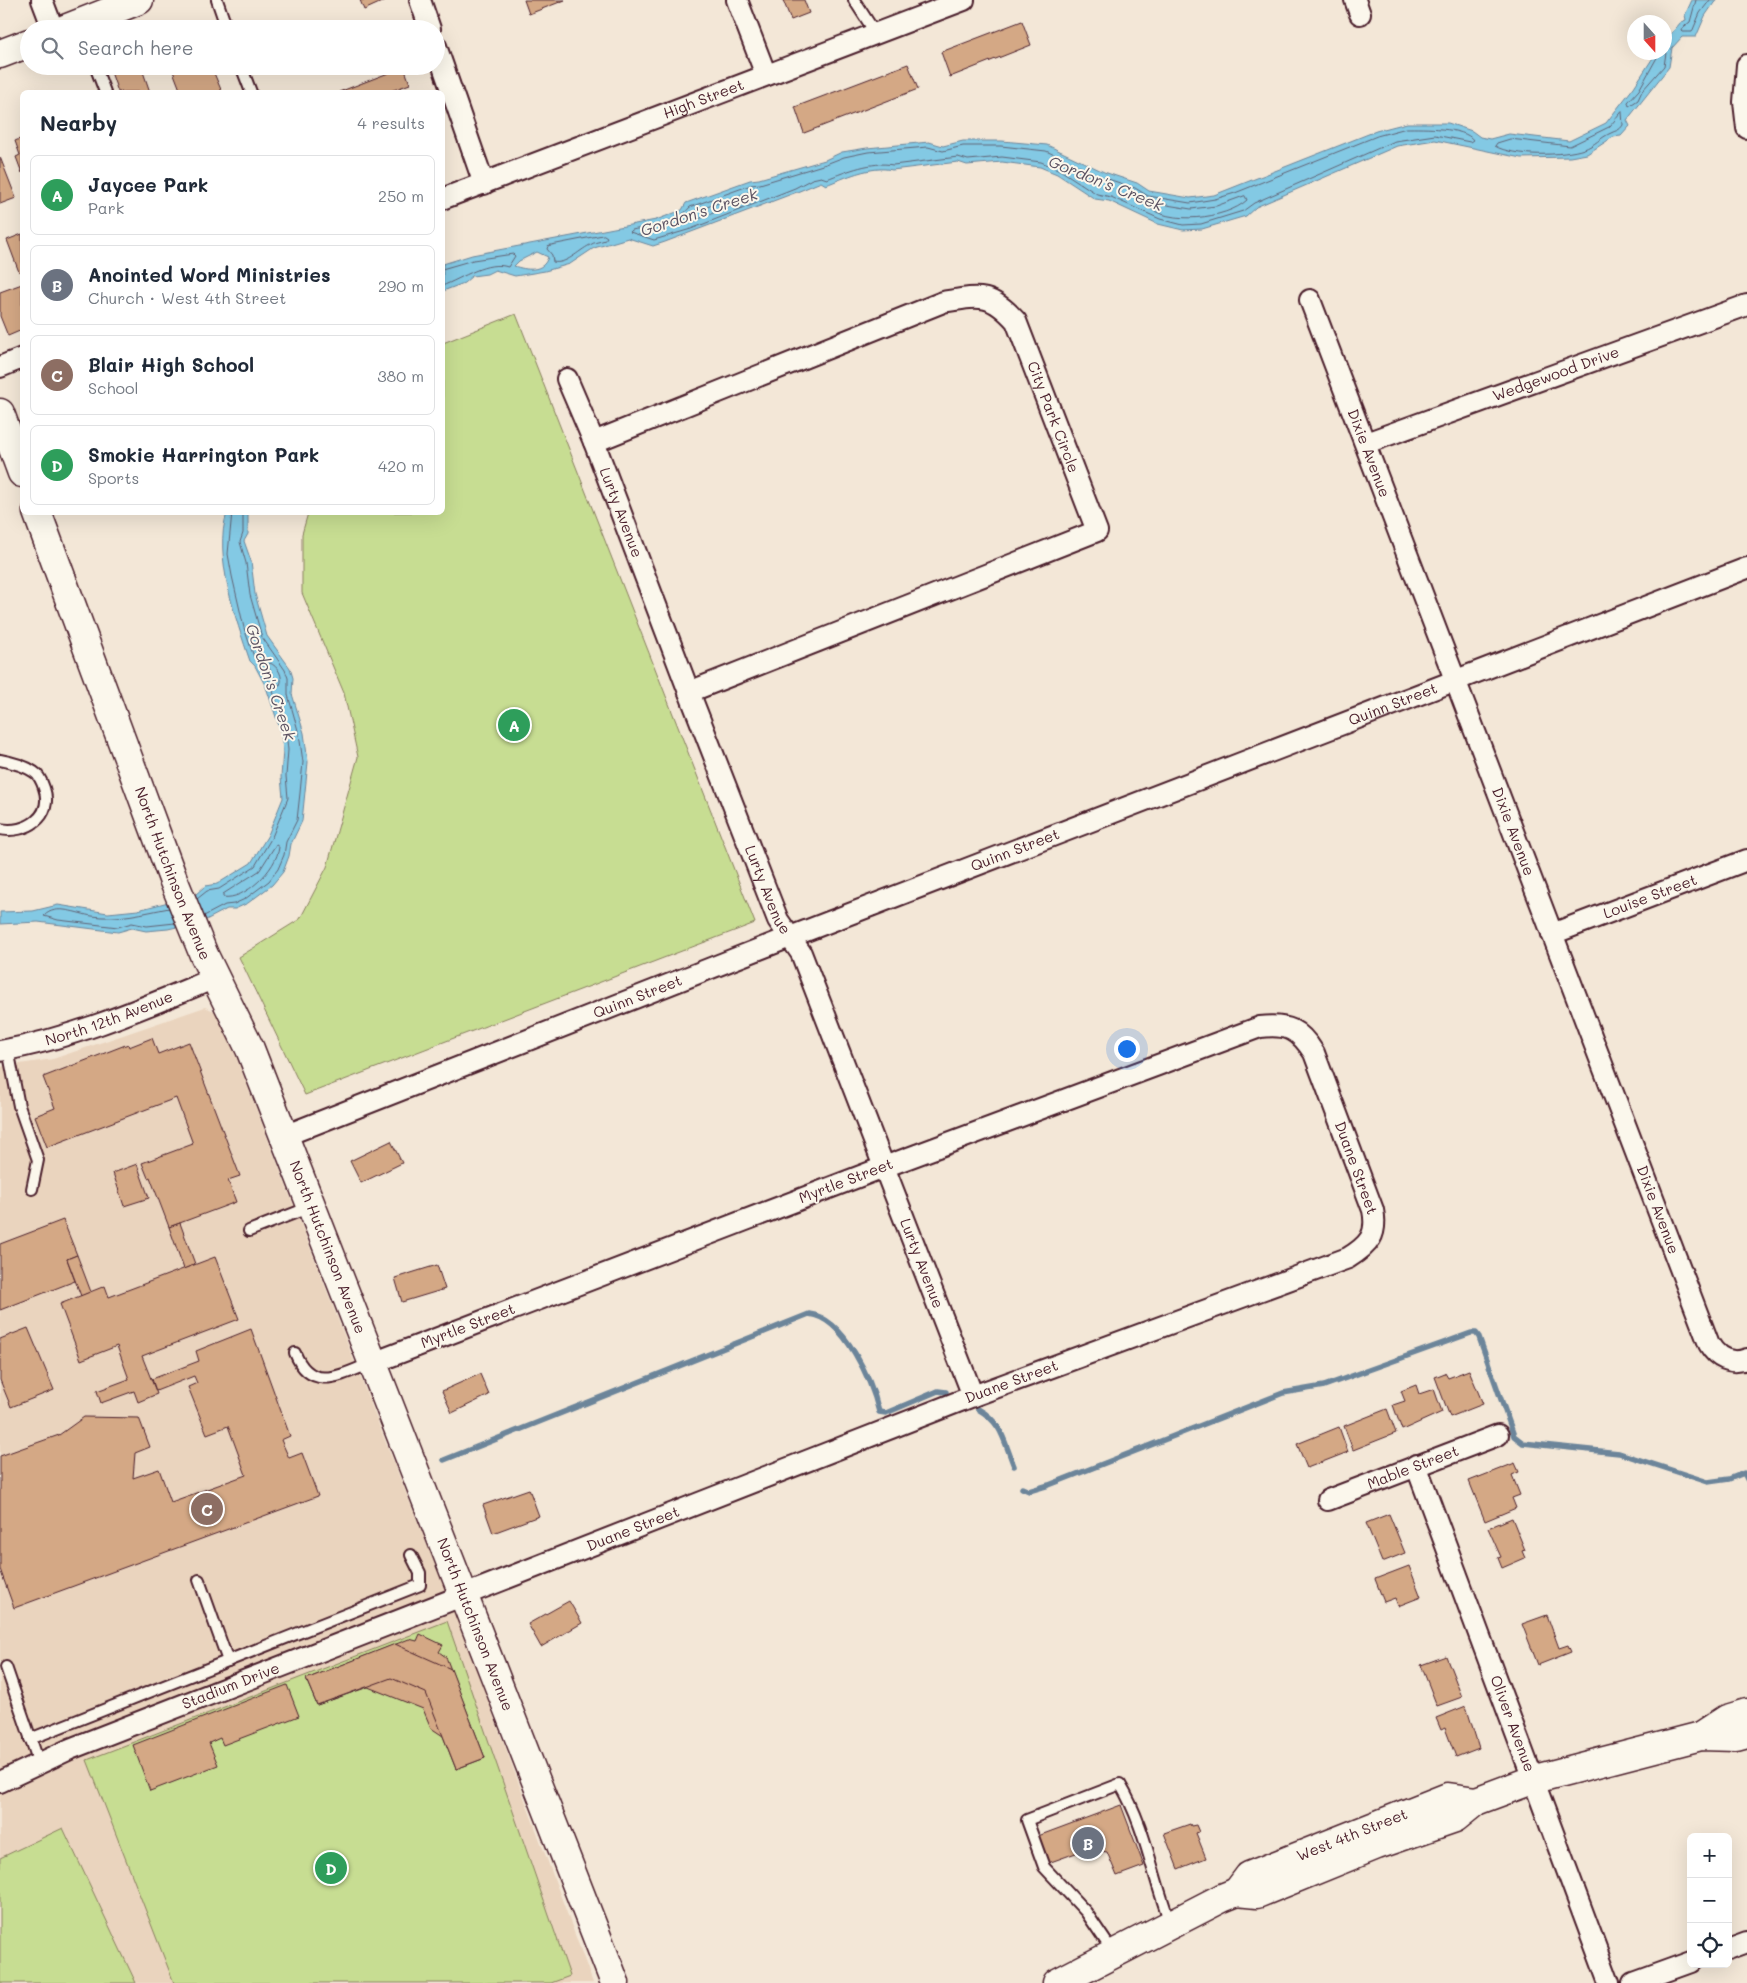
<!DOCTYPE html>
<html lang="en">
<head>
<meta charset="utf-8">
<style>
  :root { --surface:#fff; --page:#f6f6f7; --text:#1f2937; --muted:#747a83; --line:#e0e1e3; --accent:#1f6fb2 }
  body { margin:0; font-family:Mali,sans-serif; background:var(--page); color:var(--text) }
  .controls { position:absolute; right:15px; bottom:15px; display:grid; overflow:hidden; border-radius:8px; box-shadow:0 5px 20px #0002 }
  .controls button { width:45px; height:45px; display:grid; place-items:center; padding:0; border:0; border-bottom:1px solid var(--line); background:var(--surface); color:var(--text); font:25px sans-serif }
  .compass { position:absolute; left:1627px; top:15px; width:45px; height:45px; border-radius:50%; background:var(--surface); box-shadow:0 5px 20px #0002; rotate:159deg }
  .you { position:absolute; left:1126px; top:1048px; width:18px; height:18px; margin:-12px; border:4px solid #fff; border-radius:50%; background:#1a73e8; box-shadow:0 0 0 8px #1a73e833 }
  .badge { display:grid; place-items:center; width:32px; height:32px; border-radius:50%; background:var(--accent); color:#fff; font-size:16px; font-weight:700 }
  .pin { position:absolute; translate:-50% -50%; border:2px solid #fff; box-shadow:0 1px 5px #0006 }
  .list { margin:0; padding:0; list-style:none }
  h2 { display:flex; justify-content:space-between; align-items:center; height:65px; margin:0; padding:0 20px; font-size:21px }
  h2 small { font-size:16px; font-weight:400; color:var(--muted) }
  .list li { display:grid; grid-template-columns:32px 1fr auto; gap:15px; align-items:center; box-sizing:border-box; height:80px; margin:0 10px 10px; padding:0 10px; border:1px solid var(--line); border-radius:8px }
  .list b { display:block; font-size:19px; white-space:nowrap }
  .list p { margin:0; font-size:16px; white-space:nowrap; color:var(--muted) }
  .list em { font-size:16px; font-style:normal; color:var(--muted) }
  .icon { flex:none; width:28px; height:28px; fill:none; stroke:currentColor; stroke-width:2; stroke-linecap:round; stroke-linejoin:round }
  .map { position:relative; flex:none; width:1747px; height:1983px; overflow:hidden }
  .search { position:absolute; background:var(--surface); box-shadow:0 5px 20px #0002; left:20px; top:20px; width:425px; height:55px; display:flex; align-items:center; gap:12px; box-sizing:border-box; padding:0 18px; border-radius:28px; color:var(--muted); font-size:19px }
  .panel { position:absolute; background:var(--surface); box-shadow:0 5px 20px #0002; left:20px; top:90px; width:425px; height:425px; border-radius:8px }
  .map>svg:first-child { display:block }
</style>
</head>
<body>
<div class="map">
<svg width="1747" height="1983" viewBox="0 0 1747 1983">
  <rect width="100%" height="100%" fill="#f3e7d7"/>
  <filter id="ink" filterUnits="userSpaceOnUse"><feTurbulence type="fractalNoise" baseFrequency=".02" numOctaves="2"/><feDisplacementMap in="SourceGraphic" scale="10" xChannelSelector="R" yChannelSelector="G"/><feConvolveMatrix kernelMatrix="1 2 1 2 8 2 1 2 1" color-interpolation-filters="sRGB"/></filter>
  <g filter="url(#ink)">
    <path fill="#ead4be" d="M205,1007L219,1013L384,1438L468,1647L593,1983H0V1067L53,1059Z"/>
    <g fill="#c7dd92" stroke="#887e5e">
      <path d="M516,314L755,923L305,1095L239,957L300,919L327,867L358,757L344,693L302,593V534L308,513L442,512L443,343Z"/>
      <path d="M447,1621L570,1976L551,1983H174L87,1760Z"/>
      <path d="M63,1828L136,1983H0V1858Z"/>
    </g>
    <g fill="#83c9e4" stroke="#6c859a" fill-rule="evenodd">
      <path d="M1692,0H1716L1705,16L1696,37H1682L1672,48L1669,67L1627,120L1630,126L1621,136L1613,137L1587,154L1570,157L1521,158L1435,140L1397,146L1256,207L1246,216L1202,229L1183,230L1158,224L1109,201L1095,199L1057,174L1040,167L1002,162L967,165L958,162L892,170C872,165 844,178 826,185L821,182L797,192L665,242L653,246L628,238L594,248L570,264L545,271L515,276L495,270L487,274L472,276L464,283L443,291V264L472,255L656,220L682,210L686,203L750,180L759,179L825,160L842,152L867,148L929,142L943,146L963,141H1002L1047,145L1104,172L1137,183L1149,191L1190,198L1214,195L1376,131L1407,123H1448L1472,131L1480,137L1490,139L1509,134L1569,141L1606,123L1634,87L1656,53L1664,52L1665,41L1681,22L1686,20L1685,15ZM537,252L548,257C543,273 526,270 514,266L519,261Z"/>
      <path d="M227,513H248V534L244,541L251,561L255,594L267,636L290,668L293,678L292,694L304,733L308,762L302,821L291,844L289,856L283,872L272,885L248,903L235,909H227L204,921L168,929L146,931L132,928L118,932L38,922L0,924V912L33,911L58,905L108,913L138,910L195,895L205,886L217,884L251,863L268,835L283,798L281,777L283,750L281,732L266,687L255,666L250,661C236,620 213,555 227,513Z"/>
    </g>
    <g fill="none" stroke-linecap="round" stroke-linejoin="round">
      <g stroke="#616375" stroke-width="1">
        <path d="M1696,0L1690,22L1681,29L1682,32H1692L1700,13L1710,0"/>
        <path d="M1660,52L1639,90L1628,102L1629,106L1638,100L1642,91L1664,66L1667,46L1664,43"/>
        <path d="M1622,112L1623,125C1619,131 1617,130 1611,133C1601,137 1594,146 1584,149C1564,156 1513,157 1495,146L1497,143L1510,139L1570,146L1609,127Z"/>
        <path d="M1407,128C1422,128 1465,127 1473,140L1470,142L1435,135L1395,141L1254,203L1243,211L1201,224L1183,225L1160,219L1111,197L1097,194L1060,170L1041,162L1002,157L968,160L958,157L893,165C872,161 847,171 827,179L821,177L812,179L795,188L691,229L654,240L630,232L632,230C651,226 678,223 690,207L751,185L760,184L826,164L844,157L868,152L928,147L943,151L963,146H1001L1046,151L1102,177L1135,188L1148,196L1190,203L1215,199L1235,193L1377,136Z"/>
        <path d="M752,191L756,192V195L694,221L690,219L694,212Z"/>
        <path d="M1245,196L1247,200C1227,219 1167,226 1146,205L1149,202L1191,209L1216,206Z"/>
        <path d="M604,235L607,237L605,240C600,242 594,242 590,245C578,251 566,265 553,262L552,255L547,249L548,246Z"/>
        <path d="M442,269L473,260L513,254L515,256L508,267C487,260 463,278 442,286"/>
        <path d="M270,663C278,666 284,677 280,685L277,684L268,666Z"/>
        <path d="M276,845L279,847C277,869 244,901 223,897V894L259,871Z"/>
        <path d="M197,899L207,891L219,889L255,866L272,837L288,798L286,776L288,750L286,731L271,685L260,663L254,657L244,628L232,576L228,554L232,512"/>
        <path d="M169,908C143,913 119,920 92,916C78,914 56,903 44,916L58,920L118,927L132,923L147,926L175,923"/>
        <path d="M204,916L225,905L234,904L245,899L269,881L278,869L284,855L286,842L297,820L300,793L303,762L299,734L288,695V678L285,670L262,637L250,595L246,563L240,542L243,533V512"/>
      </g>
      <g stroke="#6c859a" stroke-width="5.5">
        <path d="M978,1409C1003,1423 1004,1442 1014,1466"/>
        <path d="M444,1460L809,1314C845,1318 872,1382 879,1412L886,1413L938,1391L946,1392"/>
        <path d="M1022,1488L1029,1491L1049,1485L1283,1393L1324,1386L1471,1333H1476L1479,1337L1514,1436L1523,1443L1619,1453L1708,1482L1729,1479L1744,1473L1747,1479"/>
      </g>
    </g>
    <g fill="#d4a885" stroke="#4a1f2b">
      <path d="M360,0H386L364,10Z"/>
      <path d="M524,0H565L529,14Z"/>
      <path d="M783,0H804L809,13L791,20Z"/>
      <path d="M1022,21L1031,45L950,77L941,52Z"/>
      <path d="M908,64L918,89L804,133L795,107Z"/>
      <path d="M126,66H141L150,92H118L111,72Z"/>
      <path d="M171,66H211L222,92H181Z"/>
      <path d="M404,67L410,84L388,92H339Z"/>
      <path d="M22,138V173L16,157L20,155L15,141Z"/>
      <path d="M0,157L16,198L0,204Z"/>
      <path d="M22,234V271L19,272L7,240Z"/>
      <path d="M22,284V330L8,336L0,316V292Z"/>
      <path d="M152,1038L158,1054L189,1042L240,1176L228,1180L236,1202L169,1227L150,1177L148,1178L142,1163L193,1144L176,1098L47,1147L35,1116L55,1108L43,1077L128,1044L129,1047Z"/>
      <path d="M391,1141L402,1163L361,1183L350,1161Z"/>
      <path d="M137,1164L149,1198L124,1206L113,1173Z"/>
      <path d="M63,1220L77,1255L67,1259L75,1281L0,1310V1244Z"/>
      <path d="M180,1223L195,1264L184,1269L169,1227Z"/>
      <path d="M77,1255L91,1292L81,1296L67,1259Z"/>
      <path d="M215,1257L239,1319L142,1356L157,1394L138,1402L134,1391L101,1403L97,1391L129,1379L117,1346L81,1360L60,1304L105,1286L109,1297Z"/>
      <path d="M437,1265L445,1289L402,1302L395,1278Z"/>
      <path d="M28,1328L54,1390L11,1407L0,1380V1339Z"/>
      <path d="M251,1329L290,1436L281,1440L289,1458L302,1453L318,1496L14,1608L0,1569V1456L59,1435L84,1417L139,1418L150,1447L135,1453L133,1478L159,1469L171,1502L246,1475L228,1426L207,1434L188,1387L197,1383L194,1376L156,1391L152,1379L199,1361L196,1351Z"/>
      <path d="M1469,1370L1483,1404L1450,1417L1435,1377L1445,1373L1448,1378Z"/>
      <path d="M480,1374L489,1395L452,1413L442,1391Z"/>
      <path d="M1416,1385L1419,1394L1434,1389L1442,1412L1402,1430L1393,1405L1405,1401L1401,1391Z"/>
      <path d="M1387,1409L1396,1433L1353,1450L1344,1426Z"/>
      <path d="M1339,1427L1348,1452L1307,1468L1297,1444Z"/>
      <path d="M1515,1463L1519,1472L1512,1475L1520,1495L1512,1498L1516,1508L1485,1521L1469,1481Z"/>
      <path d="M529,1489L539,1516L493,1533L483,1505Z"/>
      <path d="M1389,1514L1405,1553L1382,1562L1366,1523Z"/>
      <path d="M1512,1518L1525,1550L1522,1551L1525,1558L1502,1568L1498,1558L1501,1557L1488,1528Z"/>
      <path d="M1409,1566L1421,1597L1398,1606L1395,1598L1384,1602L1375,1579Z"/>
      <path d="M569,1601L582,1623L541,1647L528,1624Z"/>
      <path d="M1547,1615L1559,1648L1568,1645L1571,1652L1538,1665L1522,1624Z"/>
      <path d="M420,1634L443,1645L439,1652L446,1657L485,1758L456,1769L443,1736L431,1728L423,1709L368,1687L317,1705L306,1679L409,1639L417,1641Z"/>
      <path d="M395,1644L451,1669L485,1758L456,1769L426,1693L391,1678L317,1705L306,1679Z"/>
      <path d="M1446,1656L1462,1697L1437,1706L1421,1665Z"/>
      <path d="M287,1685L299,1716L223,1745L220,1738L209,1743L218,1765L150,1791L133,1745Z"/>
      <path d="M1466,1706L1479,1748L1456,1757L1445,1728L1441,1730L1436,1718Z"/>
      <path d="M1121,1805L1144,1866L1117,1876L1107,1852L1087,1849L1048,1863L1038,1836Z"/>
      <path d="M1190,1824L1191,1826L1196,1825L1199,1832L1196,1833L1206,1858L1178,1869L1164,1833Z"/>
    </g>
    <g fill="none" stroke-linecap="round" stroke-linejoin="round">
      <defs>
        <g id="service">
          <path d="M217,0L227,29"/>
          <path d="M854,0L876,34"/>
          <path d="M95,66L105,92"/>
          <path d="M241,66L251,92"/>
          <path d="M0,760C11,762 24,765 34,772C39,775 42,782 44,788C54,817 26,834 0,829"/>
          <path d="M8,1049L19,1106L38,1160L32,1189"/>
          <path d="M249,1231L310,1207"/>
          <path d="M295,1353C311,1393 341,1375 371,1363"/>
          <path d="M199,1580L228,1661"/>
          <path d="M6,1667L39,1763"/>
          <path d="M30,1739L420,1585V1573L411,1555"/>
          <path d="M1113,1952L1086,1912L1044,1867L1027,1820L1120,1784C1146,1827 1152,1876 1170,1922"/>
        </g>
        <g id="minor">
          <path d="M42,0L53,29"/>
          <path d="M420,0L430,29"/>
          <path d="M737,0L766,75"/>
          <path d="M1355,0L1360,14"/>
          <path d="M436,46L484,184"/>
          <path d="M1747,65L1744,102L1747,128"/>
          <path id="s1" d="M442,199L964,0"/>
          <path id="s2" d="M1310,300L1709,1344C1717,1358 1731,1365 1747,1359"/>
          <path d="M0,367L22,358"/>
          <path id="s3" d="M567,379L594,442L689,692L778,920L801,953L973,1396"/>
          <path id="s4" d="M594,442L943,302C979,296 990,292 1016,321L1097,531L689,692"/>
          <path id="s5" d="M1366,443L1747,305"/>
          <path id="s6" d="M1552,934L1747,860"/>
          <path id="s7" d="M0,1051C75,1038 145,1007 215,978"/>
          <path id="s8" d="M284,1136L790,937L1747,568"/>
          <path id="s9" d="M1416,1465L1609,1983"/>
          <path id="s10" d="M1328,1500L1498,1435"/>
          <path id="s11" d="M0,1782L70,1749L973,1396L1348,1258C1369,1245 1378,1235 1373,1210L1314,1053C1299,1029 1288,1024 1260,1027L884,1167L373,1363"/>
          <path d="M1728,1949L1747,1942"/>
          <path d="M1633,1983L1691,1962"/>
        </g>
        <g id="secondary">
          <path d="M0,413L22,473"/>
          <path id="s12" d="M37,512L173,879L204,955L250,1049L615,1983"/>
          <path d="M1701,1736L1727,1719L1747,1713"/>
          <path id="s13" d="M1237,1892L1249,1876L1448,1797L1476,1801"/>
          <path d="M1057,1983L1222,1898L1237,1892L1257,1894L1377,1845L1455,1818L1476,1801L1535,1779L1701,1736L1736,1737L1747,1734"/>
        </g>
        <g id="primary">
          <path d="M65,29L139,0"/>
          <path d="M0,54L29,43"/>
        </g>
      </defs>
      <use href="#service" stroke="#4a1f2b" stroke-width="14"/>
      <use href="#minor" stroke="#4a1f2b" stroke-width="24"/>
      <use href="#secondary" stroke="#4a1f2b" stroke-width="31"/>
      <use href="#primary" stroke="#4a1f2b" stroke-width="31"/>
      <use href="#service" stroke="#fbf7ec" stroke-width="10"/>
      <use href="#minor" stroke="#fbf7ec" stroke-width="20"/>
      <use href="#secondary" stroke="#fbf7ec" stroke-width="28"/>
      <use href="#primary" stroke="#fbf7ec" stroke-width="28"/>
    </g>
  </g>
  <g text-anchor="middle" stroke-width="4" stroke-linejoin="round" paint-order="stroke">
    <g font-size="15" fill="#4a1f2b" stroke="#fbf7ec">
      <text dy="5" stroke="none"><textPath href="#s1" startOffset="280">High Street</textPath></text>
      <text dy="5" stroke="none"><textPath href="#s5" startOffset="202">Wedgewood Drive</textPath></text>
      <text dy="5" stroke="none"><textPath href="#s4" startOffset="560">City Park Circle</textPath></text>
      <text dy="5" stroke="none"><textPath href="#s2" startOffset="164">Dixie Avenue</textPath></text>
      <text dy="5" stroke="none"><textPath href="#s3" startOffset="144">Lurty Avenue</textPath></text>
      <text dy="5" stroke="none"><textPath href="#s8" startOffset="1190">Quinn Street</textPath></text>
      <text dy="5" stroke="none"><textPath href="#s2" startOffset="569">Dixie Avenue</textPath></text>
      <text dy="5" stroke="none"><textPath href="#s8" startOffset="785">Quinn Street</textPath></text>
      <text dy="5" stroke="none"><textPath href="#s12" startOffset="386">North Hutchinson Avenue</textPath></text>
      <text dy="5" stroke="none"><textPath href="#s3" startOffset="549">Lurty Avenue</textPath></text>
      <text dy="5" stroke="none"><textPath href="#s6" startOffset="105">Louise Street</textPath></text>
      <text dy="5" stroke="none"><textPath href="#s8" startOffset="380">Quinn Street</textPath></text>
      <text dy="5" stroke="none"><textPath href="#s7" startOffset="114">North 12th Avenue</textPath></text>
      <text transform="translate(1356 1168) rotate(70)" y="5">Duane Street</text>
      <text transform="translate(846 1181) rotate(-21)" y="5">Myrtle Street</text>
      <text dy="5" stroke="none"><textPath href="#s2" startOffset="974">Dixie Avenue</textPath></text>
      <text dy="5" stroke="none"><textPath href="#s12" startOffset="791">North Hutchinson Avenue</textPath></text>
      <text dy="5" stroke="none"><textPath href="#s3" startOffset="954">Lurty Avenue</textPath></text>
      <text transform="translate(468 1326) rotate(-21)" y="5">Myrtle Street</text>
      <text dy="5" stroke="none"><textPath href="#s11" startOffset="1088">Duane Street</textPath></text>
      <text dy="5" stroke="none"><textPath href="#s10" startOffset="91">Mable Street</textPath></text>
      <text dy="5" stroke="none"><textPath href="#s11" startOffset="682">Duane Street</textPath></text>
      <text dy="5" stroke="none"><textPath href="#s12" startOffset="1196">North Hutchinson Avenue</textPath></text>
      <text dy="5" stroke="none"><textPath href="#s11" startOffset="250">Stadium Drive</textPath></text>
      <text dy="5" stroke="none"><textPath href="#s9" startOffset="276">Oliver Avenue</textPath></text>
      <text dy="5" stroke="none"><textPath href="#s13" startOffset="131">West 4th Street</textPath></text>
    </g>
    <g font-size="16" font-style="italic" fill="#5b5262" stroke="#fbf7ec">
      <text transform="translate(1106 183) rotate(22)" y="6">Gordon's Creek</text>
      <text transform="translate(699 212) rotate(-18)" y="6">Gordon's Creek</text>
      <text transform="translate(271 682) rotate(71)" y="6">Gordon's Creek</text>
    </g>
  </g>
</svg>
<div class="controls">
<button>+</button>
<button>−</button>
<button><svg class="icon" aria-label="locate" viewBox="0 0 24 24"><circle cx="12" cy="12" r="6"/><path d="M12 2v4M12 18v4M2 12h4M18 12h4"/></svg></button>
</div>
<svg class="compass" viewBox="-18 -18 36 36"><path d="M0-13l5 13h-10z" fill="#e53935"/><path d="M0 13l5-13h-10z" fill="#747a83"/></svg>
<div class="you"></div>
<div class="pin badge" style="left:514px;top:725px;background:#2e9e5b">A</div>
<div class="pin badge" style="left:1088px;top:1843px;background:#6b7280">B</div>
<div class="pin badge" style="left:207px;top:1509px;background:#8d6e63">C</div>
<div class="pin badge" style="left:331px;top:1868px;background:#2e9e5b">D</div>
<div class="search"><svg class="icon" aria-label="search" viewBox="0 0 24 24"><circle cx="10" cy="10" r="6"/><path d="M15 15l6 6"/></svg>Search here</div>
<section class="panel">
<h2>Nearby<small>4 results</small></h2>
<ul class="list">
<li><span class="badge" style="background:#2e9e5b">A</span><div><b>Jaycee Park</b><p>Park</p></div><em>250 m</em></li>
<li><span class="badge" style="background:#6b7280">B</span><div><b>Anointed Word Ministries</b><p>Church · West 4th Street</p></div><em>290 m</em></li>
<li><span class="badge" style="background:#8d6e63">C</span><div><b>Blair High School</b><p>School</p></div><em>380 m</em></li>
<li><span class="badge" style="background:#2e9e5b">D</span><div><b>Smokie Harrington Park</b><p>Sports</p></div><em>420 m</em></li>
</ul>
</section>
</div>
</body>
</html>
